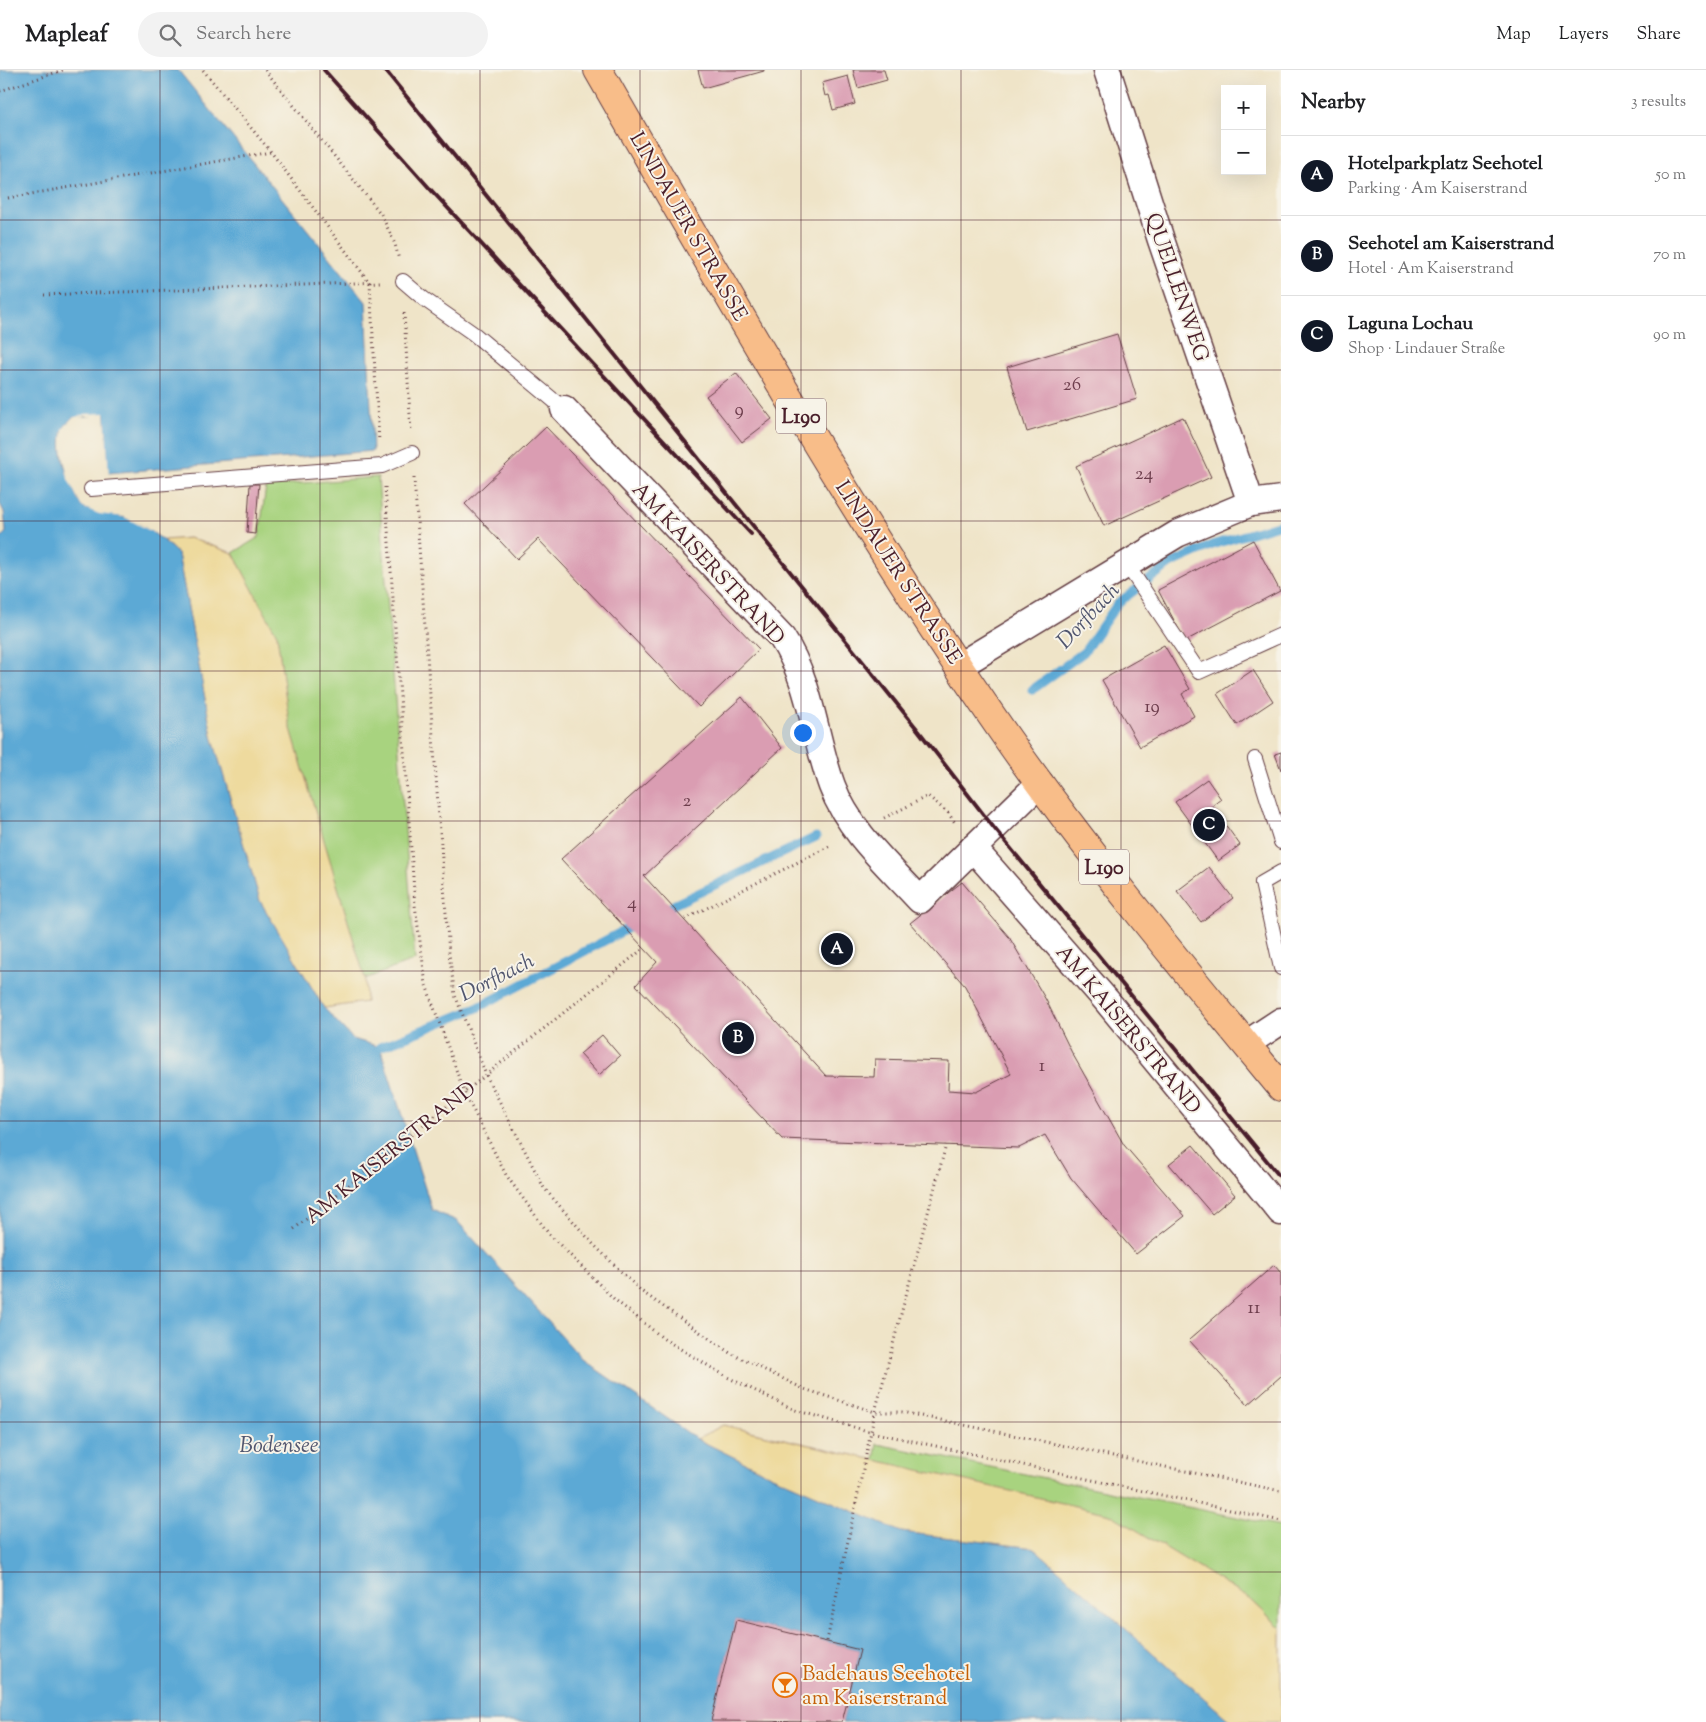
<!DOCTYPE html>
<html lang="en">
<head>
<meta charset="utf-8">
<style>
  :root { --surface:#fff; --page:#f2f2f2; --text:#202124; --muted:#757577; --line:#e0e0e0; --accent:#111827 }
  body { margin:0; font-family:"Sorts Mill Goudy",serif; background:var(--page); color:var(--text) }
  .controls { position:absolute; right:15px; top:15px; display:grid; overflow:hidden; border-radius:0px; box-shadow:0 5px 20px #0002 }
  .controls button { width:45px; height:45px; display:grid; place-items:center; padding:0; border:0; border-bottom:1px solid var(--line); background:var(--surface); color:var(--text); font:25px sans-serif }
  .you { position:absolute; left:802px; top:662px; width:18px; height:18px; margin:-12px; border:4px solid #fff; border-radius:50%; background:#1a73e8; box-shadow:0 0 0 8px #1a73e833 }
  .badge { display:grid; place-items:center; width:32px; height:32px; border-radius:50%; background:var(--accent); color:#fff; font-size:16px; font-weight:700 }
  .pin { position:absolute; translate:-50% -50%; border:2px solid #fff; box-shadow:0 1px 5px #0006 }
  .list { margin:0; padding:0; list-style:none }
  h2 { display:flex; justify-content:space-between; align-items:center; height:65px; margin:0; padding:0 20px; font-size:21px }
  h2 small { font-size:16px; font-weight:400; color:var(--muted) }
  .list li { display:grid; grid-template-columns:32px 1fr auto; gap:15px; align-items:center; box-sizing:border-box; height:80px; padding:0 20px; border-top:1px solid var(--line) }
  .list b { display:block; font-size:19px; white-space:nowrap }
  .list p { margin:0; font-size:16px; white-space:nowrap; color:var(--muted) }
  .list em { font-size:16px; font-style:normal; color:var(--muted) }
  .icon { flex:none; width:28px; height:28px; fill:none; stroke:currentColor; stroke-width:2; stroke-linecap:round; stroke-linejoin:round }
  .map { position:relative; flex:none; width:1281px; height:1652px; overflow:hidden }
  header { display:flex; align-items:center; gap:30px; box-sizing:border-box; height:70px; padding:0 25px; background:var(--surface); border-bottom:1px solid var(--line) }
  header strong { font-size:24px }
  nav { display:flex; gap:28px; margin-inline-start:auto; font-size:18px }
  .search { width:350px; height:45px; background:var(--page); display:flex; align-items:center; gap:12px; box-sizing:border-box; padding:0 18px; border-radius:28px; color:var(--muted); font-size:19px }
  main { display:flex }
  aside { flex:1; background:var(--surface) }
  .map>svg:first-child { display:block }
</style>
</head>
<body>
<header>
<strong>Mapleaf</strong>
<div class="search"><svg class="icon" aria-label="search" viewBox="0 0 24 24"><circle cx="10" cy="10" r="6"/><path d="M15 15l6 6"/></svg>Search here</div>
<nav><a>Map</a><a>Layers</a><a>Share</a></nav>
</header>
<main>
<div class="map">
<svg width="1281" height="1652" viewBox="0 0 1281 1652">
  <rect width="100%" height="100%" fill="#f7f3e8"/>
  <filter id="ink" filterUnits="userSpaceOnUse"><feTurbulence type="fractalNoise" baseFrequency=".02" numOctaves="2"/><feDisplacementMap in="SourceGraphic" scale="10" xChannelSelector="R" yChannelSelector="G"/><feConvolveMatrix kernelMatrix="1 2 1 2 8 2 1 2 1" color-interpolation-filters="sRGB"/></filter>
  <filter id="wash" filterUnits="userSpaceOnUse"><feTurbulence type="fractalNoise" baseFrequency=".0096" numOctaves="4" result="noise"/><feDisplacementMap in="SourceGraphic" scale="20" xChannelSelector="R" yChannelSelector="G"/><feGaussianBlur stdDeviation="1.12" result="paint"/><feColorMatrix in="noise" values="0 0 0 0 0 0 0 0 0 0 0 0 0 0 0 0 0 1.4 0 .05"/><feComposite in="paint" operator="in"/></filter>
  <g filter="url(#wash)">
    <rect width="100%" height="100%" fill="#efe4c8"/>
    <g fill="#a8d37f" stroke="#797955">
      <path d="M378,407L415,890L365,909L289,652L277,565L233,483L259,467L266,416Z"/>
      <path d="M877,1374L1281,1456V1558L1250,1529L1110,1444L874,1390Z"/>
    </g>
    <g fill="#eeda9e" stroke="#9c7c64">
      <path d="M189,468L233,483L277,565L289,652L365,909L366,932L324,938L260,831L212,666L178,484L164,470Z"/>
      <path d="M723,1355L1110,1444L1250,1529L1281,1558V1652H1231L1034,1478L901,1462L770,1405L697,1369Z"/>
    </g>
    <path fill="#5ba9d5" stroke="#526480" d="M0,0H178L366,232L373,381L108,403L105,344L72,348C69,352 64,356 63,361C56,383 72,417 82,437C98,443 108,443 123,447C143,453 164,470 178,484L212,666L260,831L324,938L353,969L380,977L432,1140L457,1151L583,1290L697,1369L770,1405L901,1462L1034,1478L1231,1652H842L860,1580L736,1550L711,1651L715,1652H0V469L6,462L4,442L0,434Z"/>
    <path fill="#efe4c8" d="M105,343L109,406L106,403L103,346H85L73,350L65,360L64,371L71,409L84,435L100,441L125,445L167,470L124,447L99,444L82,437L68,409L62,371L63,359L72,348L85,344Z"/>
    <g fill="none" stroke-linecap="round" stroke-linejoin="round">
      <g stroke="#5ba9d5" stroke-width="9">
        <path d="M1032,620L1084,582L1118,533L1170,494L1215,474L1281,454"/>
        <path d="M673,835L816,767"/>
        <path d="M380,977L477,938L625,860"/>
      </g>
    </g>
    <g id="blocks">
      <g fill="#da9db2">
        <path d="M698,0H764V1L703,18Z"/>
        <path d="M853,0H884L887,10L858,18Z"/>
        <path d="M848,6L855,34L833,40L829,25L825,26L822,13Z"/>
        <path d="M1117,264L1137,329L1027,362L1007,297Z"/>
        <path d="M736,303L772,349L742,372L706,326Z"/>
        <path d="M1183,347L1211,407L1104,456L1076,396Z"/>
        <path d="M546,357L759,579L699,637L538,469L517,489L465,434Z"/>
        <path d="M250,414H259L255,464L247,463Z"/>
        <path d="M1253,470L1280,521L1185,571L1158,520Z"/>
        <path d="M1164,575L1190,619L1182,624L1194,646L1140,677L1102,610Z"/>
        <path d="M1253,600L1273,631L1237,655L1217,624Z"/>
        <path d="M742,627L782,678L644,806L826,1006L874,1007L875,989L949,991L948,1020L976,1022L1011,1004L965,916L910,853L962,812L1009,867L1046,930L1072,983L1124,1075L1185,1146L1136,1184L1071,1108L1045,1065L1019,1078L782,1069L636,915L657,892L561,789Z"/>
        <path d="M1281,682V700L1275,684Z"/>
        <path d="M1207,709L1221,729L1212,736L1240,775L1218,791L1175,732Z"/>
        <path d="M1209,797L1233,828L1201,852L1177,821Z"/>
        <path d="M602,965L620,986L599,1005L580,984Z"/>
        <path d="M1193,1075L1235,1125L1212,1144L1169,1094Z"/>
        <path d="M1274,1195L1281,1203V1306L1248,1335L1189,1270Z"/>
        <path d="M736,1550L860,1580L842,1652L711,1651Z"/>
      </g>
    </g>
  </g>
  <g filter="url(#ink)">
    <use href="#blocks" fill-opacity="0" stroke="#633d43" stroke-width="1"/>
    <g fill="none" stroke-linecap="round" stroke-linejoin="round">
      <defs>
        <g id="service">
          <path d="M403,211L424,229L474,264L564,339"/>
          <path d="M91,419L382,396L412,383"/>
          <path d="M1127,495L1199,602L1281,565"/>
          <path d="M1255,689L1281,772"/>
          <path d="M1281,802L1262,813L1281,898"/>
        </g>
        <g id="minor">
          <path d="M1107,0L1161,170L1251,433"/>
          <path d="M564,339L782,568C811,612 814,667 832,716C849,761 888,795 920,830L1040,713"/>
          <path d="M959,596L1177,464L1251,433L1281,429"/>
          <path d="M973,778L1106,930L1281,1142"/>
          <path d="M1246,974L1281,951"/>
        </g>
        <path id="primary" d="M598,0C728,226 858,454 1007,668C1092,789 1187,903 1281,1017"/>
      </defs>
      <use href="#service" stroke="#633d43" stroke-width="16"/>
      <use href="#minor" stroke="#633d43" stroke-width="29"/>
      <use href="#primary" stroke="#633d43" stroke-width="30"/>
      <g stroke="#633d43" stroke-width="3" stroke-dasharray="1 4" stroke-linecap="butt">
        <path d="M203,0L271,82L370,213L379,372"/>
        <path d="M265,0L381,144L395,174L399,190"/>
        <path d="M0,21L63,0"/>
        <path d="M8,128L271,82"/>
        <path d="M44,225L380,212"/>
        <path d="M404,243L411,362"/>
        <path d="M414,408L449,884L455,925L486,1005L544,1118L594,1175L641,1221L730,1283L804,1319L875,1342H902L1281,1421"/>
        <path d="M385,417L415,835L426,915L464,1022L506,1105L549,1164L614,1229L664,1269L727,1307L795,1340L871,1362L1281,1451"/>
        <path d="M884,748L928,726L948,743L956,754"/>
        <path d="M685,849L832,775"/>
        <path d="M294,1159L643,879"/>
        <path d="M827,1571L875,1342L946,1075"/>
      </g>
      <use href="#service" stroke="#fff" stroke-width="14"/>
      <use href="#minor" stroke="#fff" stroke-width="26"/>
      <use href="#primary" stroke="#f8bd89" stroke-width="28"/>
      <g stroke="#4a1f2b" stroke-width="4">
        <path d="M324,0L432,121L751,464"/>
        <path d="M385,0L918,660L994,758L1281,1108"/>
      </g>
    </g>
  </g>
  <path fill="none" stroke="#4a1f2b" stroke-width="1" stroke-opacity="0.55" d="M160,0V1652M320,0V1652M480,0V1652M640,0V1652M801,0V1652M961,0V1652M1121,0V1652M0,150H1281M0,300H1281M0,451H1281M0,601H1281M0,751H1281M0,901H1281M0,1051H1281M0,1201H1281M0,1352H1281M0,1502H1281"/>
  <defs>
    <symbol id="bar-ring" viewBox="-11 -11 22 22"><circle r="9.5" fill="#f7f3e8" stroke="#e8710a" stroke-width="1.5"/><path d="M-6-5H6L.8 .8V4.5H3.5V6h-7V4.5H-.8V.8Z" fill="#e8710a"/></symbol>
  </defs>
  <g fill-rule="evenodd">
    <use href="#bar-ring" x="771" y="1601" width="28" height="28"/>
  </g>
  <g text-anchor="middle" stroke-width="4" stroke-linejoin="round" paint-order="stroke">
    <g font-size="19" fill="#6e3e4d">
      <text x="1072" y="320">26</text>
      <text x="739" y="345">9</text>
      <text x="1144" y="409">24</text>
      <text x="1152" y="642">19</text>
      <text x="687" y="736">2</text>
      <text x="632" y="838">4</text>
      <text x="1042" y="1001">1</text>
      <text x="1254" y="1243">11</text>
    </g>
    <g fill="#f7f3e8" stroke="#7e5f64" stroke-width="1">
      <rect x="776" y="328.5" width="50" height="35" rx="4"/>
      <rect x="1079" y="779.5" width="50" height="35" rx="4"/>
    </g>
    <g font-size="20" font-weight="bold" fill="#4a1f2b">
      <text x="801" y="353">L190</text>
      <text x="1104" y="804">L190</text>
    </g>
    <g font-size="21" fill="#4a1f2b" stroke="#f7f3e8">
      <text transform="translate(689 156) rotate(60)" y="7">LINDAUER STRASSE</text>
      <text transform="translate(1178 217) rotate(71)" y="7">QUELLENWEG</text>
      <text transform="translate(709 493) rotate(47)" y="7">AM KAISERSTRAND</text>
      <text transform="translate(899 502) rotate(57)" y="7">LINDAUER STRASSE</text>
      <text transform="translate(1129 959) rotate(50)" y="7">AM KAISERSTRAND</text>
      <text transform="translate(390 1082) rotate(-39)" y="7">AM KAISERSTRAND</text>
    </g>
    <g font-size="21" fill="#c56008" stroke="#f7f3e8" text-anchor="start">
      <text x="802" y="1610">Badehaus Seehotel<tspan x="802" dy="24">am Kaiserstrand</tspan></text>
    </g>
    <g font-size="22" font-style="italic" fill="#51566f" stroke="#f7f3e8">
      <text transform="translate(1087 545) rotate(-47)" y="8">Dorfbach</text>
      <text transform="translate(496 906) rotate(-27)" y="8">Dorfbach</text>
      <text x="279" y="1382">Bodensee</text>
    </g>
  </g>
</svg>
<div class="controls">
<button>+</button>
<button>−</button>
</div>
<div class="you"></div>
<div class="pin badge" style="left:837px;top:879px">A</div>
<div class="pin badge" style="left:738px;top:968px">B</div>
<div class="pin badge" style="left:1209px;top:755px">C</div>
</div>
<aside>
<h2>Nearby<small>3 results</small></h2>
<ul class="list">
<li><span class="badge">A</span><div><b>Hotelparkplatz Seehotel</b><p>Parking · Am Kaiserstrand</p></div><em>50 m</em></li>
<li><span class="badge">B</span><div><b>Seehotel am Kaiserstrand</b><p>Hotel · Am Kaiserstrand</p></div><em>70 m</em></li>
<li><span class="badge">C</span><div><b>Laguna Lochau</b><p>Shop · Lindauer Straße</p></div><em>90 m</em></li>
</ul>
</aside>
</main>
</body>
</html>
